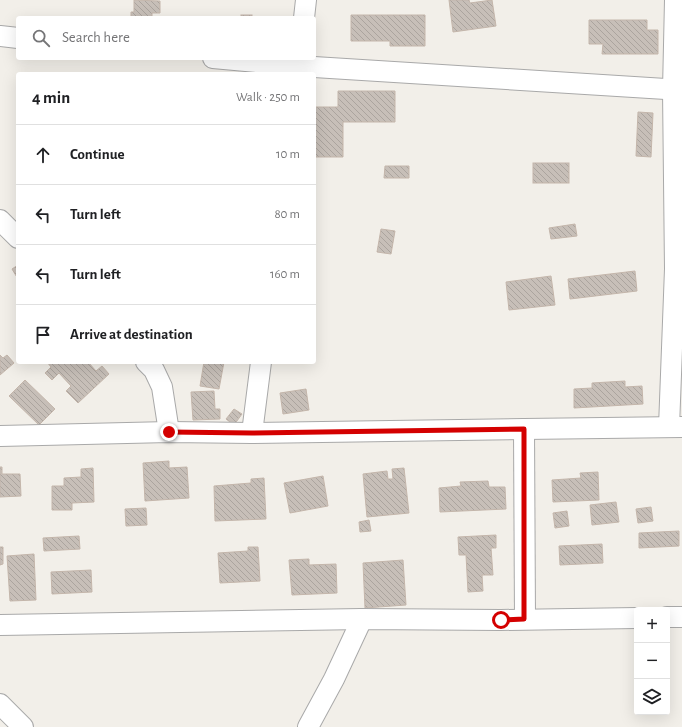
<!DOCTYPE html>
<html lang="en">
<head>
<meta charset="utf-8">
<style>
  :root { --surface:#fff; --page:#f6f6f6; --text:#202124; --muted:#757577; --line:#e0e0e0 }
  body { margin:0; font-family:"Alegreya Sans",sans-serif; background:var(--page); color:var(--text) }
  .controls { position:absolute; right:12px; bottom:12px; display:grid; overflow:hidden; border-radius:4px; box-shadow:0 4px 16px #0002 }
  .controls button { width:36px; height:36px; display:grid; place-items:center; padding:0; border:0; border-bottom:1px solid var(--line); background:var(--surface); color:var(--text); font:20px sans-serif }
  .stop { position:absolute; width:12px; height:12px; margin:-9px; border:3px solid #d40000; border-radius:50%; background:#fff }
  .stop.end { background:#d40000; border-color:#fff; box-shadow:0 1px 4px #0008 }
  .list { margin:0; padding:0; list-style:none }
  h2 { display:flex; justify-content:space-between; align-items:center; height:52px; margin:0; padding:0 16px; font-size:17px }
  h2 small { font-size:13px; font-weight:400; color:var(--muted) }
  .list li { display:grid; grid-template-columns:26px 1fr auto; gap:12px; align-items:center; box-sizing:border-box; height:60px; padding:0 16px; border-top:1px solid var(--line) }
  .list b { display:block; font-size:15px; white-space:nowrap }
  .list em { font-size:13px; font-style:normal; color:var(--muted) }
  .icon { flex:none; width:22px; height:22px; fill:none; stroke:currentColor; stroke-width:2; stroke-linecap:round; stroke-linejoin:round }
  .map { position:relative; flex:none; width:682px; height:727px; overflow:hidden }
  .search { position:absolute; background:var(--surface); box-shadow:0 4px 16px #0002; left:16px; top:16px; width:300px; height:44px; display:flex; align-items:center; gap:10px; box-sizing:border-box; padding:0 14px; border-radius:4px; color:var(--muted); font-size:15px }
  .panel { position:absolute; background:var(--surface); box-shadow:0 4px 16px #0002; left:16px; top:72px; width:300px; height:292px; border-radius:4px }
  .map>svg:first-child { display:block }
</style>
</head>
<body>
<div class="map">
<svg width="682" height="727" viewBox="0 0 682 727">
  <defs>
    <pattern id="building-back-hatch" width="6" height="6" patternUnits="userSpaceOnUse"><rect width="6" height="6" fill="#c7bfb8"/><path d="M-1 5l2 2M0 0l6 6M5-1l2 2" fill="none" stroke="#aba49e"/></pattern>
  </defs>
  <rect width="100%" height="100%" fill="#f2efe9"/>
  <g fill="url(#building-back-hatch)" stroke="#c4b6ab">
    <path d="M134,0L160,1V13H152V18H131V12H134Z"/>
    <path d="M449,0H469L470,3L492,0L496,26L453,32Z"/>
    <rect x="241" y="15" width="11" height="3"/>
    <path d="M351,15H425V46H390V41H351Z"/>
    <path d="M589,20H647V30H658V54H602L603,44H589Z"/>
    <path d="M338,91H395V122H343V157H314V107H338Z"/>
    <path d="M638,112L653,113L651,157L636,156Z"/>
    <rect x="533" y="163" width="36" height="20"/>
    <path d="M385,166H409V178H384Z"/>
    <path d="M575,224L577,236L551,239L549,228Z"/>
    <path d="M381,229L395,231L391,254L377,252Z"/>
    <path d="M18,265V279L12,269Z"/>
    <path d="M635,271L637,291L570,299L568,279Z"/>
    <path d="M551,276L555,305L509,310L506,282Z"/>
    <path d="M0,355L3,358L7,355L14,363L0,375Z"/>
    <path d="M47,362H88L96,371L102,366L109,374L78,403L66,391L71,386L59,373L52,380L45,373L51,367Z"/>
    <path d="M204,362H224L219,389L200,386Z"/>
    <path d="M25,380L55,409L39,425L9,396Z"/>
    <path d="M625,381V387L642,386L643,404L574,408V389L592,388V383Z"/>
    <path d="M306,389L309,410L283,414L280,393Z"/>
    <path d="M214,391L215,409H220V419L193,420L191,392Z"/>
    <path d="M234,409L242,414L234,425L226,419Z"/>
    <path d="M169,461V468L187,467L189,498L145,501L143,463Z"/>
    <path d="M0,467H2V474H20L21,496L0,497Z"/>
    <path d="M93,468L94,502L72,503V510H52V486H64V478L81,477V469Z"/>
    <path d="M404,468L409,513L367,517L363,474L387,471L388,479H393L392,469Z"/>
    <path d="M598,472L599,500L553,502L552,480L581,478L580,473Z"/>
    <path d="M323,476L328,506L290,513L284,483Z"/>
    <path d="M264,478L266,519L215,521L214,486L251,483V479Z"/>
    <path d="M488,481L489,487H505L506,509L440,512L439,488L461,486L460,482Z"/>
    <path d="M616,502L619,522L592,525L590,505Z"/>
    <path d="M651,507L653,521L638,523L636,509Z"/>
    <path d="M146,508L147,525L126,526L125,509Z"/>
    <path d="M567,511L569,526L555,528L553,513Z"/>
    <path d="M369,520L371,531L360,532L359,522Z"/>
    <path d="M679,531V546L639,548V533Z"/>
    <path d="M496,535V548H491L493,575H482L483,591L468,592L466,555H459L458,537Z"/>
    <path d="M79,536L80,549L44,551L43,538Z"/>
    <path d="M602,544L603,563L560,565L559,546Z"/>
    <path d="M0,547H3V564L0,565Z"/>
    <path d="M248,547H258L260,581L220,583L218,553L248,551Z"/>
    <path d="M34,554L36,600L10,601L7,556Z"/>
    <path d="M309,559V565L336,564L337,593L292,595L289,560Z"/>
    <path d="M403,560L406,605L365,608L363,563Z"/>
    <path d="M91,570L92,592L52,594L51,572Z"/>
  </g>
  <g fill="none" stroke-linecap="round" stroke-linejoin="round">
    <defs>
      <g id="minor">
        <path d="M304,18L306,0"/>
        <path d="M0,36L18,38"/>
        <path d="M213,58L298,66L682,90"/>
        <path d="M0,220L18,238"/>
        <path d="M146,362L154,370L162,387L169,432"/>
        <path d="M669,427L675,269L673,90L675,0"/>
        <path d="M524,429L525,619"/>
        <path d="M252,433L261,362"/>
        <path d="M0,436L169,432L252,433L524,429L682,427"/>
        <path d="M667,617H682"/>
        <path d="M0,625L362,619L501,620L637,618"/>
        <path d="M0,704L23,727"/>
        <path d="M308,727L334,679L362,619"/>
      </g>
    </defs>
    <use href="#minor" stroke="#a9a9a9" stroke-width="22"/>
    <use href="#minor" stroke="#fff" stroke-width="20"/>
  </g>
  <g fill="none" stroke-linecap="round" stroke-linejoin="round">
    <path stroke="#d40000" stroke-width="5" d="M169,432L252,433L524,429V619L501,620"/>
  </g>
</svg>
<div class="controls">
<button>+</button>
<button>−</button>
<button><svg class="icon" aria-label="layers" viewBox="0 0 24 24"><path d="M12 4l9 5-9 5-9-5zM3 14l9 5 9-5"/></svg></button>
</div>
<div class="stop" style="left:501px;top:620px"></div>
<div class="stop end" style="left:169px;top:432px"></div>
<div class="search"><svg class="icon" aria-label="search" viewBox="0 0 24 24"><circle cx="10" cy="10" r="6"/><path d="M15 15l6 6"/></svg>Search here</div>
<section class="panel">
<h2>4 min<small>Walk · 250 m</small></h2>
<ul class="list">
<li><svg class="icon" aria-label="ahead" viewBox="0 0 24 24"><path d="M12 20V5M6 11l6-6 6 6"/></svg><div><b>Continue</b></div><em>10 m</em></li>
<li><svg class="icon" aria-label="left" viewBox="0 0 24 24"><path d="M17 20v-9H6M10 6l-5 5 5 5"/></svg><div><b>Turn left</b></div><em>80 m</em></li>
<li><svg class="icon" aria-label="left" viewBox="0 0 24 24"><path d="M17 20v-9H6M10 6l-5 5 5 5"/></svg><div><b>Turn left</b></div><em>160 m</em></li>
<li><svg class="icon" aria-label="arrive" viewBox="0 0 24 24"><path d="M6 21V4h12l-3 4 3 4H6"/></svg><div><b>Arrive at destination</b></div></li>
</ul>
</section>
</div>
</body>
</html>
